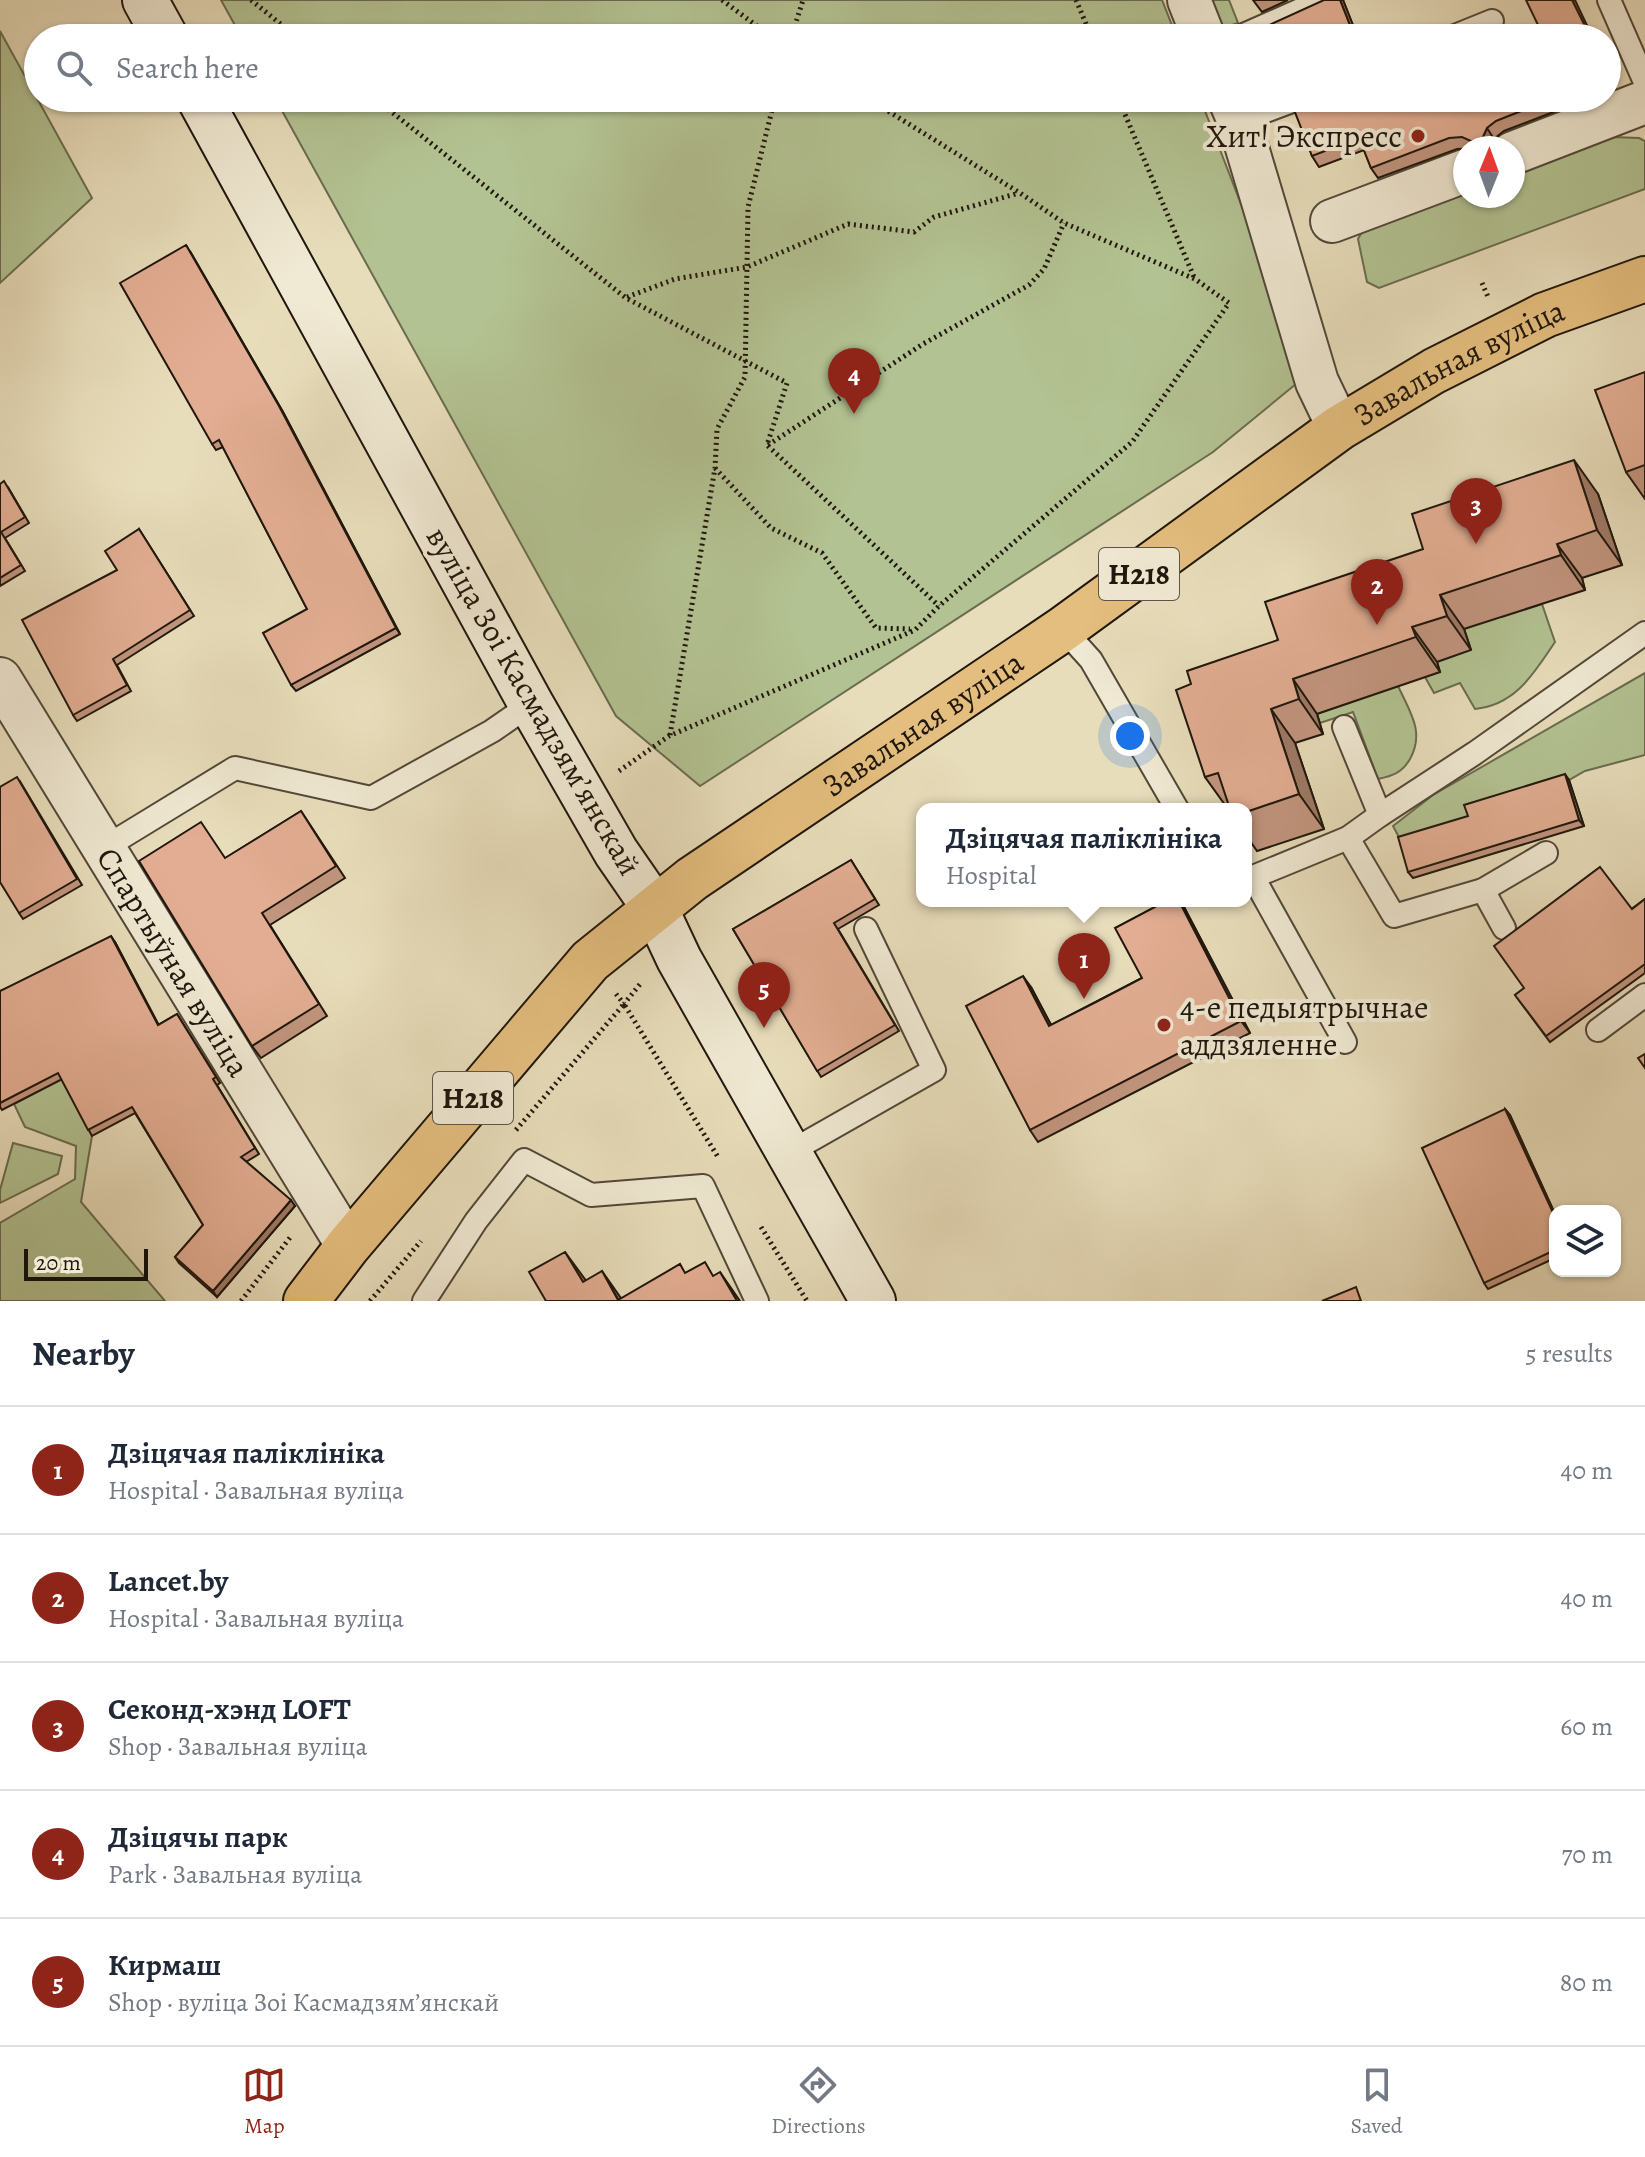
<!DOCTYPE html>
<html lang="en">
<head>
<meta charset="utf-8">
<style>
  :root { --surface:#fff; --page:#f2f2f3; --text:#1f2937; --muted:#747a83; --line:#e0e1e3; --accent:#8f2418 }
  body { margin:0; font-family:Alegreya,serif; background:var(--page); color:var(--text) }
  .controls { position:absolute; right:24px; bottom:24px; display:grid; overflow:hidden; border-radius:16px; box-shadow:0 2px 6px #0004 }
  .controls button { width:72px; height:72px; display:grid; place-items:center; padding:0; border:0; border-bottom:2px solid var(--line); background:var(--surface); color:var(--text); font:40px sans-serif }
  .compass { position:absolute; left:1453px; top:136px; width:72px; height:72px; border-radius:50%; background:var(--surface); box-shadow:0 2px 6px #0004; rotate:1deg }
  .scale { position:absolute; left:24px; bottom:20px; width:124px; box-sizing:border-box; padding-left:8px; border:4px solid #1f160c; border-top:0; font-size:22px; line-height:28px; white-space:nowrap; color:#1f160c; -webkit-text-stroke:6px #f0e9d3; paint-order:stroke }
  .you { position:absolute; left:1130px; top:736px; width:28px; height:28px; margin:-20px; border:6px solid #fff; border-radius:50%; background:#1a73e8; box-shadow:0 0 0 12px #1a73e833 }
  .badge { display:grid; place-items:center; width:52px; height:52px; border-radius:50%; background:var(--accent); color:#fff; font-size:26px; font-weight:700 }
  .pin { position:absolute; translate:-50% -66px; filter:drop-shadow(0 2px 4px #0008) }
  .pin::after { content:''; position:absolute; top:42px; width:28px; height:24px; background:inherit; clip-path:polygon(0 0,100% 0,50% 100%) }
  .popup { position:absolute; left:916px; top:803px; width:336px; height:104px; box-sizing:border-box; display:grid; place-content:center; border-radius:16px; background:var(--surface); filter:drop-shadow(0 2px 6px #0005); font-size:26px; white-space:nowrap; color:var(--muted) }
  .popup b { font-size:30px; color:var(--text) }
  .popup::after { content:''; position:absolute; left:50%; top:100%; margin-left:-16px; border:16px solid transparent; border-top-color:var(--surface) }
  .list { margin:0; padding:0; list-style:none }
  h2 { display:flex; justify-content:space-between; align-items:center; height:104px; margin:0; padding:0 32px; font-size:34px }
  h2 small { font-size:26px; font-weight:400; color:var(--muted) }
  .list li { display:grid; grid-template-columns:52px 1fr auto; gap:24px; align-items:center; box-sizing:border-box; height:128px; padding:0 32px; border-top:2px solid var(--line) }
  .list b { display:block; font-size:30px; white-space:nowrap }
  .list p { margin:0; font-size:26px; white-space:nowrap; color:var(--muted) }
  .list em { font-size:26px; font-style:normal; color:var(--muted) }
  .icon { flex:none; width:44px; height:44px; fill:none; stroke:currentColor; stroke-width:2; stroke-linecap:round; stroke-linejoin:round }
  .map { position:relative; flex:none; width:1645px; height:1301px; overflow:hidden }
  .search { position:absolute; background:var(--surface); box-shadow:0 2px 6px #0004; left:24px; right:24px; top:24px; height:88px; display:flex; align-items:center; gap:20px; box-sizing:border-box; padding:0 28px; border-radius:44px; color:var(--muted); font-size:30px }
  .sheet { height:744px; background:var(--surface) }
  nav { display:flex; justify-content:space-around; align-items:center; box-sizing:border-box; height:112px; border-top:2px solid var(--line); background:var(--surface); font-size:22px; color:var(--muted) }
  nav a { display:grid; justify-items:center; gap:4px }
  nav .on { color:var(--accent) }
  .map>svg:first-child { display:block }
</style>
</head>
<body>
<div class="map">
<svg width="1645" height="1301" viewBox="0 0 1645 1301">
  <rect width="100%" height="100%" fill="#e8ddbb"/>
  <filter id="stains"><feTurbulence type="fractalNoise" baseFrequency=".0025" numOctaves="4"/><feColorMatrix values="0 0 0 0 .2 0 0 0 0 .09 0 0 0 0 .02 0 0 0 .5 -.17"/></filter>
  <radialGradient id="worn" r=".72"><stop offset=".6" stop-color="#630" stop-opacity="0"/><stop offset="1" stop-color="#630" stop-opacity=".3"/></radialGradient>
  <g fill="#b3c292" stroke="#696c4f" stroke-width="2">
    <path d="M221,0H1162L1177,38H242Z"/>
    <path d="M1205,0H1229L1238,23L1217,30Z"/>
    <path d="M0,31L92,198L0,283Z"/>
    <path d="M275,98H1200L1307,375L1213,452L700,786L616,716Z"/>
    <path d="M1612,137L1639,138L1645,141V189L1379,288L1367,282L1358,239L1365,226L1465,190V196H1513V173Z"/>
    <path d="M1542,604L1555,642C1534,673 1516,705 1475,709L1460,683L1434,693L1425,677L1437,662L1460,616L1502,617Z"/>
    <path d="M1645,673V755L1585,771L1569,780L1469,810L1472,822L1402,843L1393,826L1433,795Z"/>
    <path d="M1398,686C1410,712 1425,732 1410,759C1402,773 1392,776 1378,779L1353,712L1320,723L1312,702Z"/>
    <path d="M62,1079L92,1136L81,1202L165,1301H0V1223L75,1179L76,1146L25,1127L14,1104Z"/>
    <path d="M13,1143L62,1156L58,1174L0,1203V1190Z"/>
  </g>
  <g fill="none" stroke-linecap="round" stroke-linejoin="round">
    <defs>
      <g id="lane">
        <path d="M1609,0L1645,82"/>
        <path d="M1237,38L1323,0"/>
        <path d="M1450,38L1492,21"/>
        <path d="M1239,121L1300,98"/>
        <path d="M1063,629L1091,660L1177,809"/>
        <path d="M1344,727L1380,815"/>
        <path d="M1348,838L1394,916L1483,890L1546,853"/>
        <path d="M104,848L235,768L371,798L492,731L531,704"/>
        <path d="M1246,876L1253,877L1348,838L1380,815L1475,753L1645,633"/>
        <path d="M1253,877L1345,1042"/>
        <path d="M1483,890L1504,928"/>
        <path d="M1598,1030L1645,995"/>
        <path d="M788,1153L934,1070L866,929"/>
        <path d="M424,1301L476,1221L524,1160L591,1195L703,1186L757,1301"/>
      </g>
      <g id="street">
        <path d="M1189,0L1204,38"/>
        <path d="M1229,98L1239,121L1317,382L1339,428"/>
        <path d="M1513,153L1645,102"/>
        <path d="M1332,221L1465,171"/>
        <path id="s1" d="M0,679L348,1246"/>
      </g>
      <g id="secondary">
        <path d="M145,0L166,38"/>
        <path d="M199,98L531,704L616,852L656,910L679,959L873,1301"/>
      </g>
      <g id="primary">
        <path id="s2" d="M306,1301L348,1246L590,961L692,879L1063,629L1339,428L1434,371L1545,315L1645,279"/>
      </g>
    </defs>
    <use href="#lane" stroke="#514838" stroke-width="26"/>
    <use href="#street" stroke="#514838" stroke-width="46"/>
    <use href="#secondary" stroke="#1f160c" stroke-width="48"/>
    <use href="#primary" stroke="#1f160c" stroke-width="48"/>
    <g stroke="#1f160c" stroke-width="5" stroke-dasharray="2 4" stroke-linecap="butt">
      <path d="M251,0L298,38"/>
      <path d="M722,0L773,38"/>
      <path d="M1076,0L1092,38"/>
      <path d="M791,38L803,0"/>
      <path d="M374,98L626,298L787,383L767,445L939,606"/>
      <path d="M1118,98L1194,277"/>
      <path d="M1482,283L1488,297"/>
      <path d="M627,297L675,279L747,267L848,224L914,232L934,217L1019,193"/>
      <path d="M768,445L923,344L1029,285L1044,269L1064,223"/>
      <path d="M715,468L771,528L822,553L876,628L910,629"/>
      <path d="M670,735L715,468L717,429L745,377L748,207L775,98"/>
      <path d="M619,771L669,736L915,630L939,606L1132,442L1229,303L1195,279L1064,223L1020,193L867,98"/>
      <path d="M616,994L624,1004L641,983"/>
      <path d="M516,1130L624,1004L718,1157"/>
      <path d="M761,1227L807,1301"/>
      <path d="M241,1301L292,1235"/>
      <path d="M370,1301L421,1241"/>
    </g>
    <use href="#lane" stroke="#f0e9d3" stroke-width="22"/>
    <use href="#street" stroke="#f0e9d3" stroke-width="42"/>
    <use href="#secondary" stroke="#f0e9d3" stroke-width="44"/>
    <use href="#primary" stroke="#e4be7e" stroke-width="44"/>
  </g>
  <g fill="#c2957e" stroke="#1f160c" stroke-width="2">
    <path d="M1253,0H1288L1262,12Z"/>
    <path d="M1343,0L1358,38H1269Z"/>
    <path d="M1300,98H1346L1348,105L1551,98L1556,111L1504,131L1494,139L1490,148L1457,149L1378,178L1371,168L1364,150L1319,167L1312,156L1296,106Z"/>
    <path d="M190,251L283,412L400,634L296,691L291,685L307,609L223,447L216,450L212,444Z"/>
    <path d="M1645,372V499L1626,472Z"/>
    <path d="M0,484L8,487L29,523L5,538L25,571L0,586Z"/>
    <path d="M1598,494L1622,565L1582,578L1585,590L1464,629L1471,650L1437,662L1440,672L1317,714L1323,734L1295,743L1324,829L1257,851L1246,835V809H1228L1205,777L1191,684L1278,640Z"/>
    <path d="M139,529L194,616L117,665L131,691L77,721L73,715L117,570Z"/>
    <path d="M1569,780L1584,826L1413,878L1408,872L1468,816Z"/>
    <path d="M21,783L82,885L23,919L19,913Z"/>
    <path d="M301,811L345,878L270,925L327,1016L261,1058L252,1046L226,858Z"/>
    <path d="M851,860L879,905L838,929L899,1031L821,1077L733,929Z"/>
    <path d="M1645,899V973L1550,1042L1515,995Z"/>
    <path d="M1184,907L1250,1033L1038,1142L1030,1130L1031,987L1051,1025L1142,978Z"/>
    <path d="M115,942L158,1025L177,1014L220,1083L217,1085L259,1154L246,1162L295,1206L217,1297L179,1263L175,1257L203,1225L135,1113L92,1136L62,1079L2,1110L0,1107V991Z"/>
    <path d="M1505,1109L1510,1115L1555,1214V1258L1488,1289L1484,1283Z"/>
  </g>
  <g fill="#9e7966" stroke="#1f160c" stroke-width="2">
    <path d="M1340,0H1343L1358,38L1351,28Z"/>
    <path d="M1572,0H1575L1593,38H1591Z"/>
    <path d="M1548,98H1551L1556,111L1549,100Z"/>
    <path d="M1487,128L1494,139L1490,148L1482,139Z"/>
    <path d="M186,245L283,412L400,634L396,628Z"/>
    <path d="M1574,460L1598,494L1622,565L1597,530Z"/>
    <path d="M1557,544L1582,578L1585,590L1561,555Z"/>
    <path d="M1440,595L1464,629L1471,650L1447,616Z"/>
    <path d="M1412,627L1437,662L1440,672L1416,637Z"/>
    <path d="M1293,679L1317,714L1323,734L1299,699Z"/>
    <path d="M1271,709L1295,743L1324,829L1299,794Z"/>
    <path d="M1565,774L1569,780L1584,826L1579,820Z"/>
    <path d="M1179,901L1184,907L1250,1033L1241,1021Z"/>
    <path d="M111,936L115,942L162,1031L158,1025Z"/>
    <path d="M1023,976L1031,987L1058,1038L1049,1026Z"/>
    <path d="M1505,1109L1510,1115L1555,1214V1217Z"/>
    <path d="M291,1200L295,1206L217,1297L213,1291Z"/>
    <path d="M565,1252L590,1286L583,1282Z"/>
    <path d="M602,1271L623,1301H619Z"/>
    <path d="M720,1272L740,1301H737Z"/>
  </g>
  <g fill="#e2ad92" stroke="#1f160c" stroke-width="2">
    <path d="M1324,0H1340L1351,28L1325,38H1269L1265,27Z"/>
    <path d="M1526,0H1572L1591,38H1511L1539,27Z"/>
    <path d="M1300,98H1342L1345,106L1365,98H1548L1549,100L1496,121L1487,128L1482,139L1473,142L1462,137L1449,138L1371,168L1359,138L1312,156L1293,107L1296,106L1294,102Z"/>
    <path d="M186,245L279,406L396,628L291,685L263,633L307,609L219,440L212,444L120,283Z"/>
    <path d="M1645,372V465L1626,472L1595,390Z"/>
    <path d="M1574,460L1597,530L1557,544L1561,555L1440,595L1447,616L1412,627L1416,637L1293,679L1299,699L1271,709L1299,794L1246,812V809H1230L1218,773L1205,777L1176,690L1191,684L1187,671L1278,640L1265,602L1423,549L1412,514Z"/>
    <path d="M4,481L25,517L1,532L21,565L0,578V484Z"/>
    <path d="M139,529L190,610L113,659L127,685L73,715L22,620L117,570L105,551Z"/>
    <path d="M1565,774L1579,820L1408,872L1398,837L1468,816L1464,805Z"/>
    <path d="M17,777L77,879L19,913L0,882V787Z"/>
    <path d="M301,811L336,866L262,913L319,1004L252,1046L139,861L201,822L225,858Z"/>
    <path d="M851,860L875,899L834,923L895,1025L817,1071L733,929Z"/>
    <path d="M1600,867L1632,909L1645,899V964L1546,1036L1515,995L1524,988L1494,946Z"/>
    <path d="M1166,901H1179L1241,1021L1030,1130L966,1006L1023,976L1049,1026L1096,1002L1142,978L1115,928Z"/>
    <path d="M111,936L158,1025L177,1014L216,1077L213,1079L255,1148L241,1157L291,1200L213,1291L175,1257L203,1225L132,1107L88,1130L58,1073L0,1103V991Z"/>
    <path d="M1645,1054V1068L1638,1058Z"/>
    <path d="M1505,1109L1555,1217V1250L1484,1283L1422,1148Z"/>
    <path d="M565,1252L583,1282L602,1271L618,1300L680,1264L685,1273L705,1262L713,1276L720,1272L737,1301H546L529,1272Z"/>
    <path d="M1356,1287L1361,1301H1322Z"/>
  </g>
  <g fill="#8f2418" stroke="#f0e9d3" stroke-width="3">
    <circle cx="1418" cy="136" r="8"/>
    <circle cx="1164" cy="1025" r="8"/>
  </g>
  <g text-anchor="middle" stroke-width="8" stroke-linejoin="round" paint-order="stroke">
    <g fill="#f0e9d3" stroke="#5e5548" stroke-width="2">
      <rect x="1099" y="548" width="80" height="52" rx="6"/>
      <rect x="433" y="1072" width="80" height="52" rx="6"/>
    </g>
    <g font-size="30" font-weight="bold" fill="#1f160c">
      <text x="1139" y="584">Н218</text>
      <text x="473" y="1108">Н218</text>
    </g>
    <g font-size="32" fill="#1f160c" stroke="#f0e9d3" text-anchor="end">
      <text x="1402" y="147">Хит! Экспресс</text>
      <text x="1180" y="1018" text-anchor="start">4-е педыятрычнае<tspan x="1180" dy="37">аддзяленне</tspan></text>
    </g>
    <g font-size="32" fill="#1f160c" stroke="#f0e9d3">
      <text dy="11" stroke="none"><textPath href="#s2" startOffset="1500">Завальная вуліца</textPath></text>
      <text transform="translate(534 701) rotate(60)" y="11">вуліца Зоі Касмадзямʼянскай</text>
      <text dy="11" stroke="none"><textPath href="#s2" startOffset="852">Завальная вуліца</textPath></text>
      <text dy="11" stroke="none"><textPath href="#s1" startOffset="332">Спартыўная вуліца</textPath></text>
    </g>
  </g>
  <rect width="100%" height="100%" filter="url(#stains)"/>
  <rect width="100%" height="100%" fill="url(#worn)"/>
</svg>
<div class="controls">
<button><svg class="icon" aria-label="layers" viewBox="0 0 24 24"><path d="M12 4l9 5-9 5-9-5zM3 14l9 5 9-5"/></svg></button>
</div>
<svg class="compass" viewBox="-18 -18 36 36"><path d="M0-13l5 13h-10z" fill="#e53935"/><path d="M0 13l5-13h-10z" fill="#747a83"/></svg>
<div class="scale">20 m</div>
<div class="you"></div>
<div class="pin badge" style="left:1084px;top:999px">1</div>
<div class="popup"><b>Дзіцячая паліклініка</b>Hospital</div>
<div class="pin badge" style="left:1377px;top:625px">2</div>
<div class="pin badge" style="left:1476px;top:544px">3</div>
<div class="pin badge" style="left:854px;top:414px">4</div>
<div class="pin badge" style="left:764px;top:1028px">5</div>
<div class="search"><svg class="icon" aria-label="search" viewBox="0 0 24 24"><circle cx="10" cy="10" r="6"/><path d="M15 15l6 6"/></svg>Search here</div>
</div>
<section class="sheet">
<h2>Nearby<small>5 results</small></h2>
<ul class="list">
<li><span class="badge">1</span><div><b>Дзіцячая паліклініка</b><p>Hospital · Завальная вуліца</p></div><em>40 m</em></li>
<li><span class="badge">2</span><div><b>Lancet.by</b><p>Hospital · Завальная вуліца</p></div><em>40 m</em></li>
<li><span class="badge">3</span><div><b>Секонд-хэнд LOFT</b><p>Shop · Завальная вуліца</p></div><em>60 m</em></li>
<li><span class="badge">4</span><div><b>Дзіцячы парк</b><p>Park · Завальная вуліца</p></div><em>70 m</em></li>
<li><span class="badge">5</span><div><b>Кирмаш</b><p>Shop · вуліца Зоі Касмадзямʼянскай</p></div><em>80 m</em></li>
</ul>
</section>
<nav>
<a class="on"><svg class="icon" aria-label="map" viewBox="0 0 24 24"><path d="M3 6l6-2 6 2 6-2v14l-6 2-6-2-6 2zM9 4v14M15 6v14"/></svg>Map</a>
<a><svg class="icon" aria-label="directions" viewBox="0 0 24 24"><path d="M12 3l9 9-9 9-9-9zM9 14v-3h6M13 9l2 2-2 2"/></svg>Directions</a>
<a><svg class="icon" aria-label="saved" viewBox="0 0 24 24"><path d="M7 4h10v16l-5-4-5 4z"/></svg>Saved</a>
</nav>
</body>
</html>
